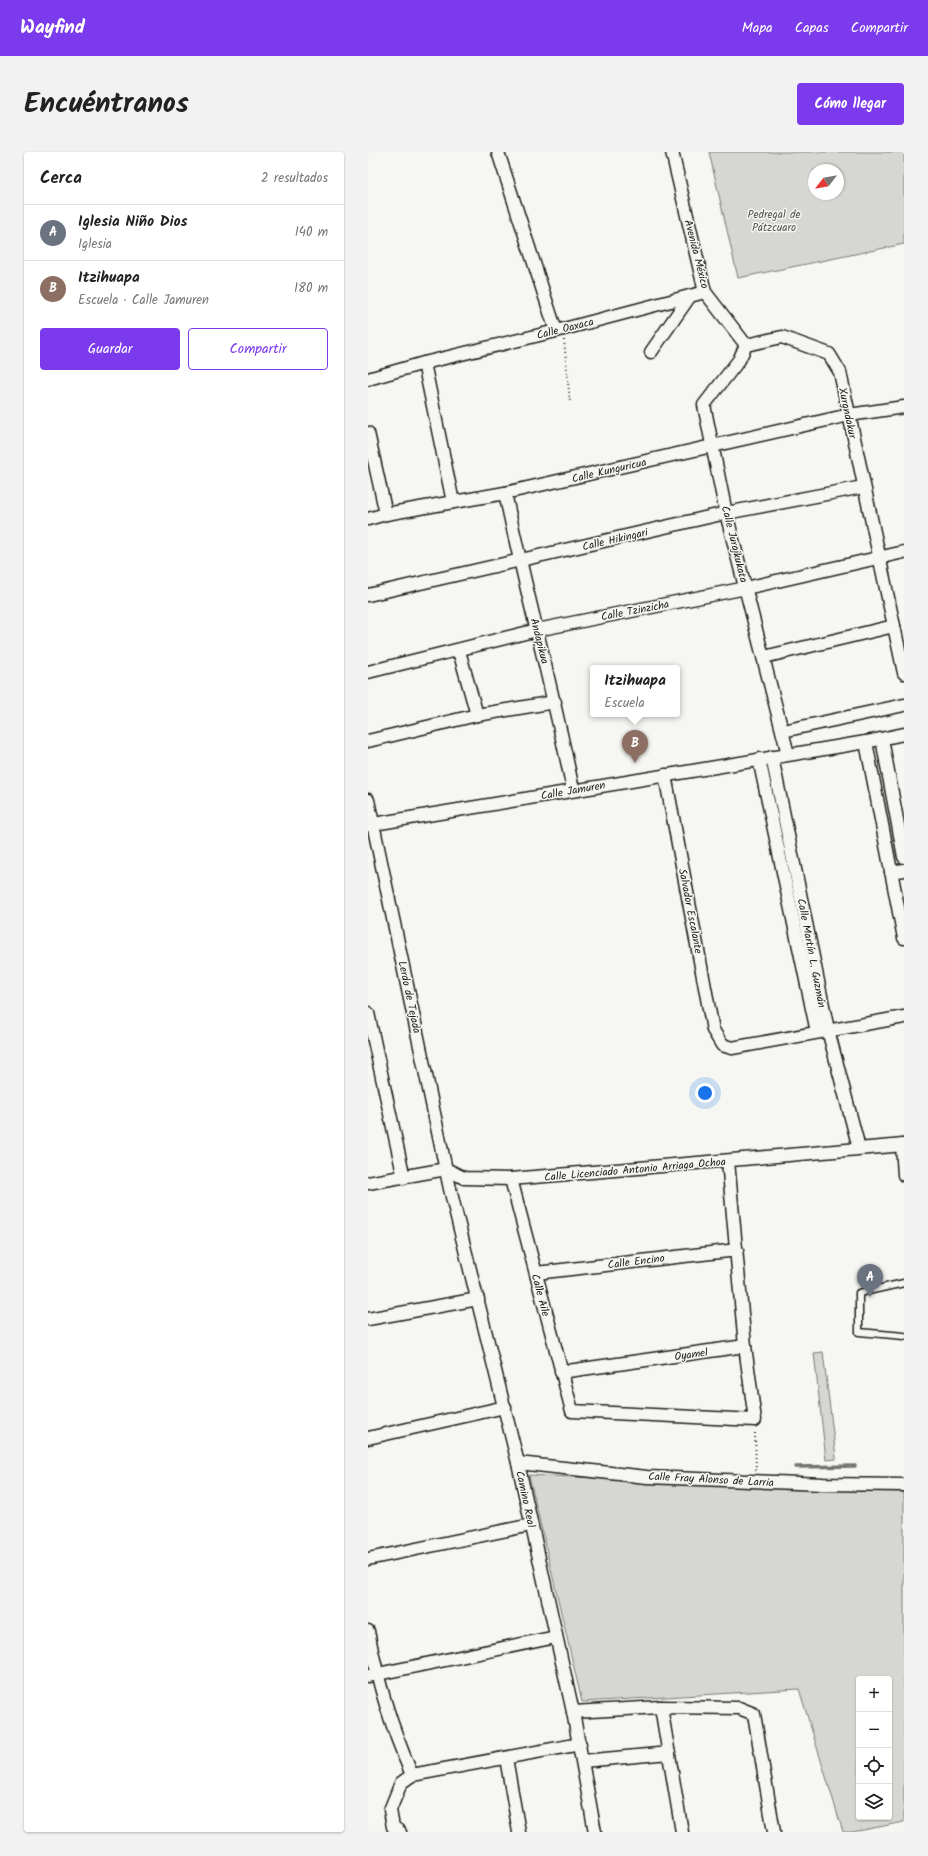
<!DOCTYPE html>
<html lang="es">
<head>
<meta charset="utf-8">
<style>
  :root { --surface:#fff; --page:#f2f2f2; --text:#222; --muted:#767676; --line:#e0e0e0; --accent:#7c3aed }
  body { margin:0; font-family:Kalam,sans-serif; background:var(--page); color:var(--text) }
  .controls { position:absolute; right:12px; bottom:12px; display:grid; overflow:hidden; border-radius:4px; box-shadow:0 1px 3px #0004 }
  .controls button { width:36px; height:36px; display:grid; place-items:center; padding:0; border:0; border-bottom:1px solid var(--line); background:var(--surface); color:var(--text); font:20px sans-serif }
  .compass { position:absolute; left:440px; top:12px; width:36px; height:36px; border-radius:50%; background:var(--surface); box-shadow:0 1px 3px #0004; rotate:239deg }
  .you { position:absolute; left:337px; top:941px; width:14px; height:14px; margin:-10px; border:3px solid #fff; border-radius:50%; background:#1a73e8; box-shadow:0 0 0 6px #1a73e833 }
  .badge { display:grid; place-items:center; width:26px; height:26px; border-radius:50%; background:var(--accent); color:#fff; font-size:13px; font-weight:700 }
  .pin { position:absolute; translate:-50% -33px; filter:drop-shadow(0 1px 2px #0008) }
  .pin::after { content:''; position:absolute; top:21px; width:14px; height:12px; background:inherit; clip-path:polygon(0 0,100% 0,50% 100%) }
  .popup { position:absolute; left:222px; top:513px; width:90px; height:52px; box-sizing:border-box; display:grid; place-content:center; border-radius:4px; background:var(--surface); filter:drop-shadow(0 1px 3px #0005); font-size:13px; white-space:nowrap; color:var(--muted) }
  .popup b { font-size:15px; color:var(--text) }
  .popup::after { content:''; position:absolute; left:50%; top:100%; margin-left:-8px; border:8px solid transparent; border-top-color:var(--surface) }
  .list { margin:0; padding:0; list-style:none }
  h2 { display:flex; justify-content:space-between; align-items:center; height:52px; margin:0; padding:0 16px; font-size:17px }
  h2 small { font-size:13px; font-weight:400; color:var(--muted) }
  .list li { display:grid; grid-template-columns:26px 1fr auto; gap:12px; align-items:center; box-sizing:border-box; height:56px; padding:0 16px; border-top:1px solid var(--line) }
  .list b { display:block; font-size:15px; white-space:nowrap }
  .list p { margin:0; font-size:13px; white-space:nowrap; color:var(--muted) }
  .list em { font-size:13px; font-style:normal; color:var(--muted) }
  .actions { display:flex; gap:8px; padding:12px 16px }
  .actions a { flex:1; padding:9px 0; border:1px solid var(--accent); border-radius:4px; text-align:center; font-size:14px; color:var(--accent) }
  .actions .main { background:var(--accent); color:#fff }
  .icon { flex:none; width:22px; height:22px; fill:none; stroke:currentColor; stroke-width:2; stroke-linecap:round; stroke-linejoin:round }
  .map { position:relative; flex:none; width:536px; height:1680px; overflow:hidden; border-radius:4px }
  header { display:flex; align-items:center; gap:24px; box-sizing:border-box; height:56px; padding:0 20px; background:var(--accent); color:#fff }
  header strong { font-size:19px }
  nav { display:flex; gap:22px; margin-inline-start:auto; font-size:14px }
  .intro { display:flex; align-items:center; justify-content:space-between; box-sizing:border-box; height:96px; padding:0 24px }
  h1 { margin:0; font-size:28px }
  .button { padding:10px 18px; border-radius:4px; background:var(--accent); color:#fff; font-size:14px; font-weight:700 }
  main { display:flex; gap:24px; padding:0 24px }
  aside { flex:1; background:var(--surface); border-radius:4px; box-shadow:0 1px 3px #0004 }
  .map>svg:first-child { display:block }
</style>
</head>
<body>
<header>
<strong>Wayfind</strong>
<nav><a>Mapa</a><a>Capas</a><a>Compartir</a></nav>
</header>
<div class="intro"><h1>Encuéntranos</h1><a class="button">Cómo llegar</a></div>
<main>
<aside>
<h2>Cerca<small>2 resultados</small></h2>
<ul class="list">
<li><span class="badge" style="background:#6b7280">A</span><div><b>Iglesia Niño Dios</b><p>Iglesia</p></div><em>140 m</em></li>
<li><span class="badge" style="background:#8d6e63">B</span><div><b>Itzihuapa</b><p>Escuela · Calle Jamuren</p></div><em>180 m</em></li>
</ul>
<div class="actions"><a class="main">Guardar</a><a>Compartir</a></div>
</aside>
<div class="map">
<svg width="536" height="1680" viewBox="0 0 536 1680">
  <rect width="100%" height="100%" fill="#f6f6f2"/>
  <filter id="ink" filterUnits="userSpaceOnUse"><feTurbulence type="fractalNoise" baseFrequency=".025" numOctaves="2"/><feDisplacementMap in="SourceGraphic" scale="8" xChannelSelector="R" yChannelSelector="G"/><feConvolveMatrix kernelMatrix="1 2 1 2 8 2 1 2 1" color-interpolation-filters="sRGB"/></filter>
  <g filter="url(#ink)">
    <g fill="#d6d6d2" stroke="#797977" fill-rule="evenodd">
      <path d="M341,0H536V92L370,126ZM446,18H470V42H446Z"/>
      <path d="M455,1200L468,1305V1307L458,1308L446,1201Z"/>
      <path d="M161,1323L536,1340V1670L485,1680H475L431,1537L214,1550ZM491,1527H521V1665H491Z"/>
    </g>
    <g fill="none" stroke-linecap="round" stroke-linejoin="round">
      <path stroke="#727271" stroke-width="3.5" d="M428,1315L487,1314"/>
      <defs>
        <path id="lane" d="M536,1131L491,1141V1180L536,1184"/>
        <g id="street">
          <path d="M130,0L188,179"/>
          <path d="M304,0L337,140L378,193"/>
          <path d="M378,193L371,208L336,253L358,361L420,602"/>
          <path d="M378,193L414,185L461,202L472,220L536,521"/>
          <path d="M283,200L322,144"/>
          <path d="M56,211L85,350"/>
          <path d="M0,227L56,211L188,179L337,140"/>
          <path d="M0,281L18,362"/>
          <path d="M137,341C158,440 185,538 205,638"/>
          <path d="M0,367L18,362L137,341L481,263L536,255"/>
          <path d="M0,443L358,361L495,335"/>
          <path d="M91,499L109,563"/>
          <path d="M396,505L526,474"/>
          <path d="M0,520L169,478L378,436L536,400"/>
          <path d="M415,579L536,553"/>
          <path d="M514,587L536,705"/>
          <path d="M0,589L109,563L187,550"/>
          <path d="M498,590L536,786"/>
          <path d="M404,605L460,878L491,996"/>
          <path d="M391,607L449,880"/>
          <path d="M297,623L345,878L354,893L364,896L536,865"/>
          <path d="M0,648L82,1037L150,1311L205,1560L227,1680"/>
          <path d="M0,673L498,590L536,582"/>
          <path d="M523,720L536,718"/>
          <path d="M0,861L36,1026"/>
          <path d="M534,993L536,1023"/>
          <path d="M143,1027L204,1259L387,1268L377,1194L360,1009"/>
          <path d="M0,1031L78,1017L96,1026L143,1027L536,993"/>
          <path d="M168,1121L369,1098"/>
          <path d="M0,1167L110,1147"/>
          <path d="M193,1220L377,1194"/>
          <path d="M0,1286L137,1255"/>
          <path d="M150,1311L279,1325L455,1332L536,1333"/>
          <path d="M0,1407L163,1373"/>
          <path d="M0,1479C10,1532 23,1574 44,1623"/>
          <path d="M0,1524L188,1485"/>
          <path d="M293,1555L314,1680"/>
          <path d="M205,1560L293,1555L371,1556L386,1562L406,1680"/>
          <path d="M138,1606L151,1680"/>
          <path d="M215,1609L301,1601"/>
          <path d="M32,1680L25,1675L22,1658L33,1631L44,1623L212,1592"/>
        </g>
      </defs>
      <use href="#lane" stroke="#1c1c1c" stroke-width="9"/>
      <use href="#street" stroke="#1c1c1c" stroke-width="15"/>
      <g stroke="#1c1c1c" stroke-width="2" stroke-dasharray="1 3" stroke-linecap="butt">
        <path d="M196,188L202,251"/>
        <path d="M387,1281L388,1318"/>
      </g>
      <use href="#lane" stroke="#f6f6f2" stroke-width="6"/>
      <use href="#street" stroke="#f6f6f2" stroke-width="12"/>
    </g>
  </g>
  <g text-anchor="middle" stroke-width="3" stroke-linejoin="round" paint-order="stroke">
    <g font-size="11" fill="#545453" stroke="#f6f6f2">
      <text x="406" y="66">Pedregal de<tspan x="406" dy="13">Pátzcuaro</tspan></text>
    </g>
    <g font-size="11" fill="#1c1c1c" stroke="#f6f6f2">
      <text transform="translate(329 102) rotate(76)" y="4">Avenida México</text>
      <text transform="translate(197 176) rotate(-14)" y="4">Calle Oaxaca</text>
      <text transform="translate(480 261) rotate(78)" y="4">Xurgndakur</text>
      <text transform="translate(241 318) rotate(-13)" y="4">Calle Kunguricua</text>
      <text transform="translate(247 387) rotate(-13)" y="4">Calle Hikingari</text>
      <text transform="translate(367 392) rotate(76)" y="4">Calle Jurajkukata</text>
      <text transform="translate(267 458) rotate(-11)" y="4">Calle Tzinzicha</text>
      <text transform="translate(172 489) rotate(76)" y="4">Andapikua</text>
      <text transform="translate(205 638) rotate(-10)" y="4">Calle Jamuren</text>
      <text transform="translate(323 759) rotate(79)" y="4">Salvador Escalante</text>
      <text transform="translate(444 801) rotate(79)" y="4">Calle Martín L. Guzmán</text>
      <text transform="translate(42 845) rotate(78)" y="4">Lerdo de Tejada</text>
      <text transform="translate(267 1017) rotate(-5)" y="4">Calle Licenciado Antonio Arriaga Ochoa</text>
      <text transform="translate(268 1109) rotate(-7)" y="4">Calle Encino</text>
      <text transform="translate(173 1143) rotate(75)" y="4">Calle Aile</text>
      <text transform="translate(323 1202) rotate(-8)" y="4">Oyamel</text>
      <text transform="translate(343 1327) rotate(3)" y="4">Calle Fray Alonso de Larria</text>
      <text transform="translate(158 1347) rotate(78)" y="4">Camino Real</text>
    </g>
  </g>
</svg>
<div class="controls">
<button>+</button>
<button>−</button>
<button><svg class="icon" aria-label="locate" viewBox="0 0 24 24"><circle cx="12" cy="12" r="6"/><path d="M12 2v4M12 18v4M2 12h4M18 12h4"/></svg></button>
<button><svg class="icon" aria-label="layers" viewBox="0 0 24 24"><path d="M12 4l9 5-9 5-9-5zM3 14l9 5 9-5"/></svg></button>
</div>
<svg class="compass" viewBox="-18 -18 36 36"><path d="M0-13l5 13h-10z" fill="#e53935"/><path d="M0 13l5-13h-10z" fill="#767676"/></svg>
<div class="you"></div>
<div class="pin badge" style="left:502px;top:1145px;background:#6b7280">A</div>
<div class="pin badge" style="left:267px;top:611px;background:#8d6e63">B</div>
<div class="popup"><b>Itzihuapa</b>Escuela</div>
</div>
</main>
</body>
</html>
